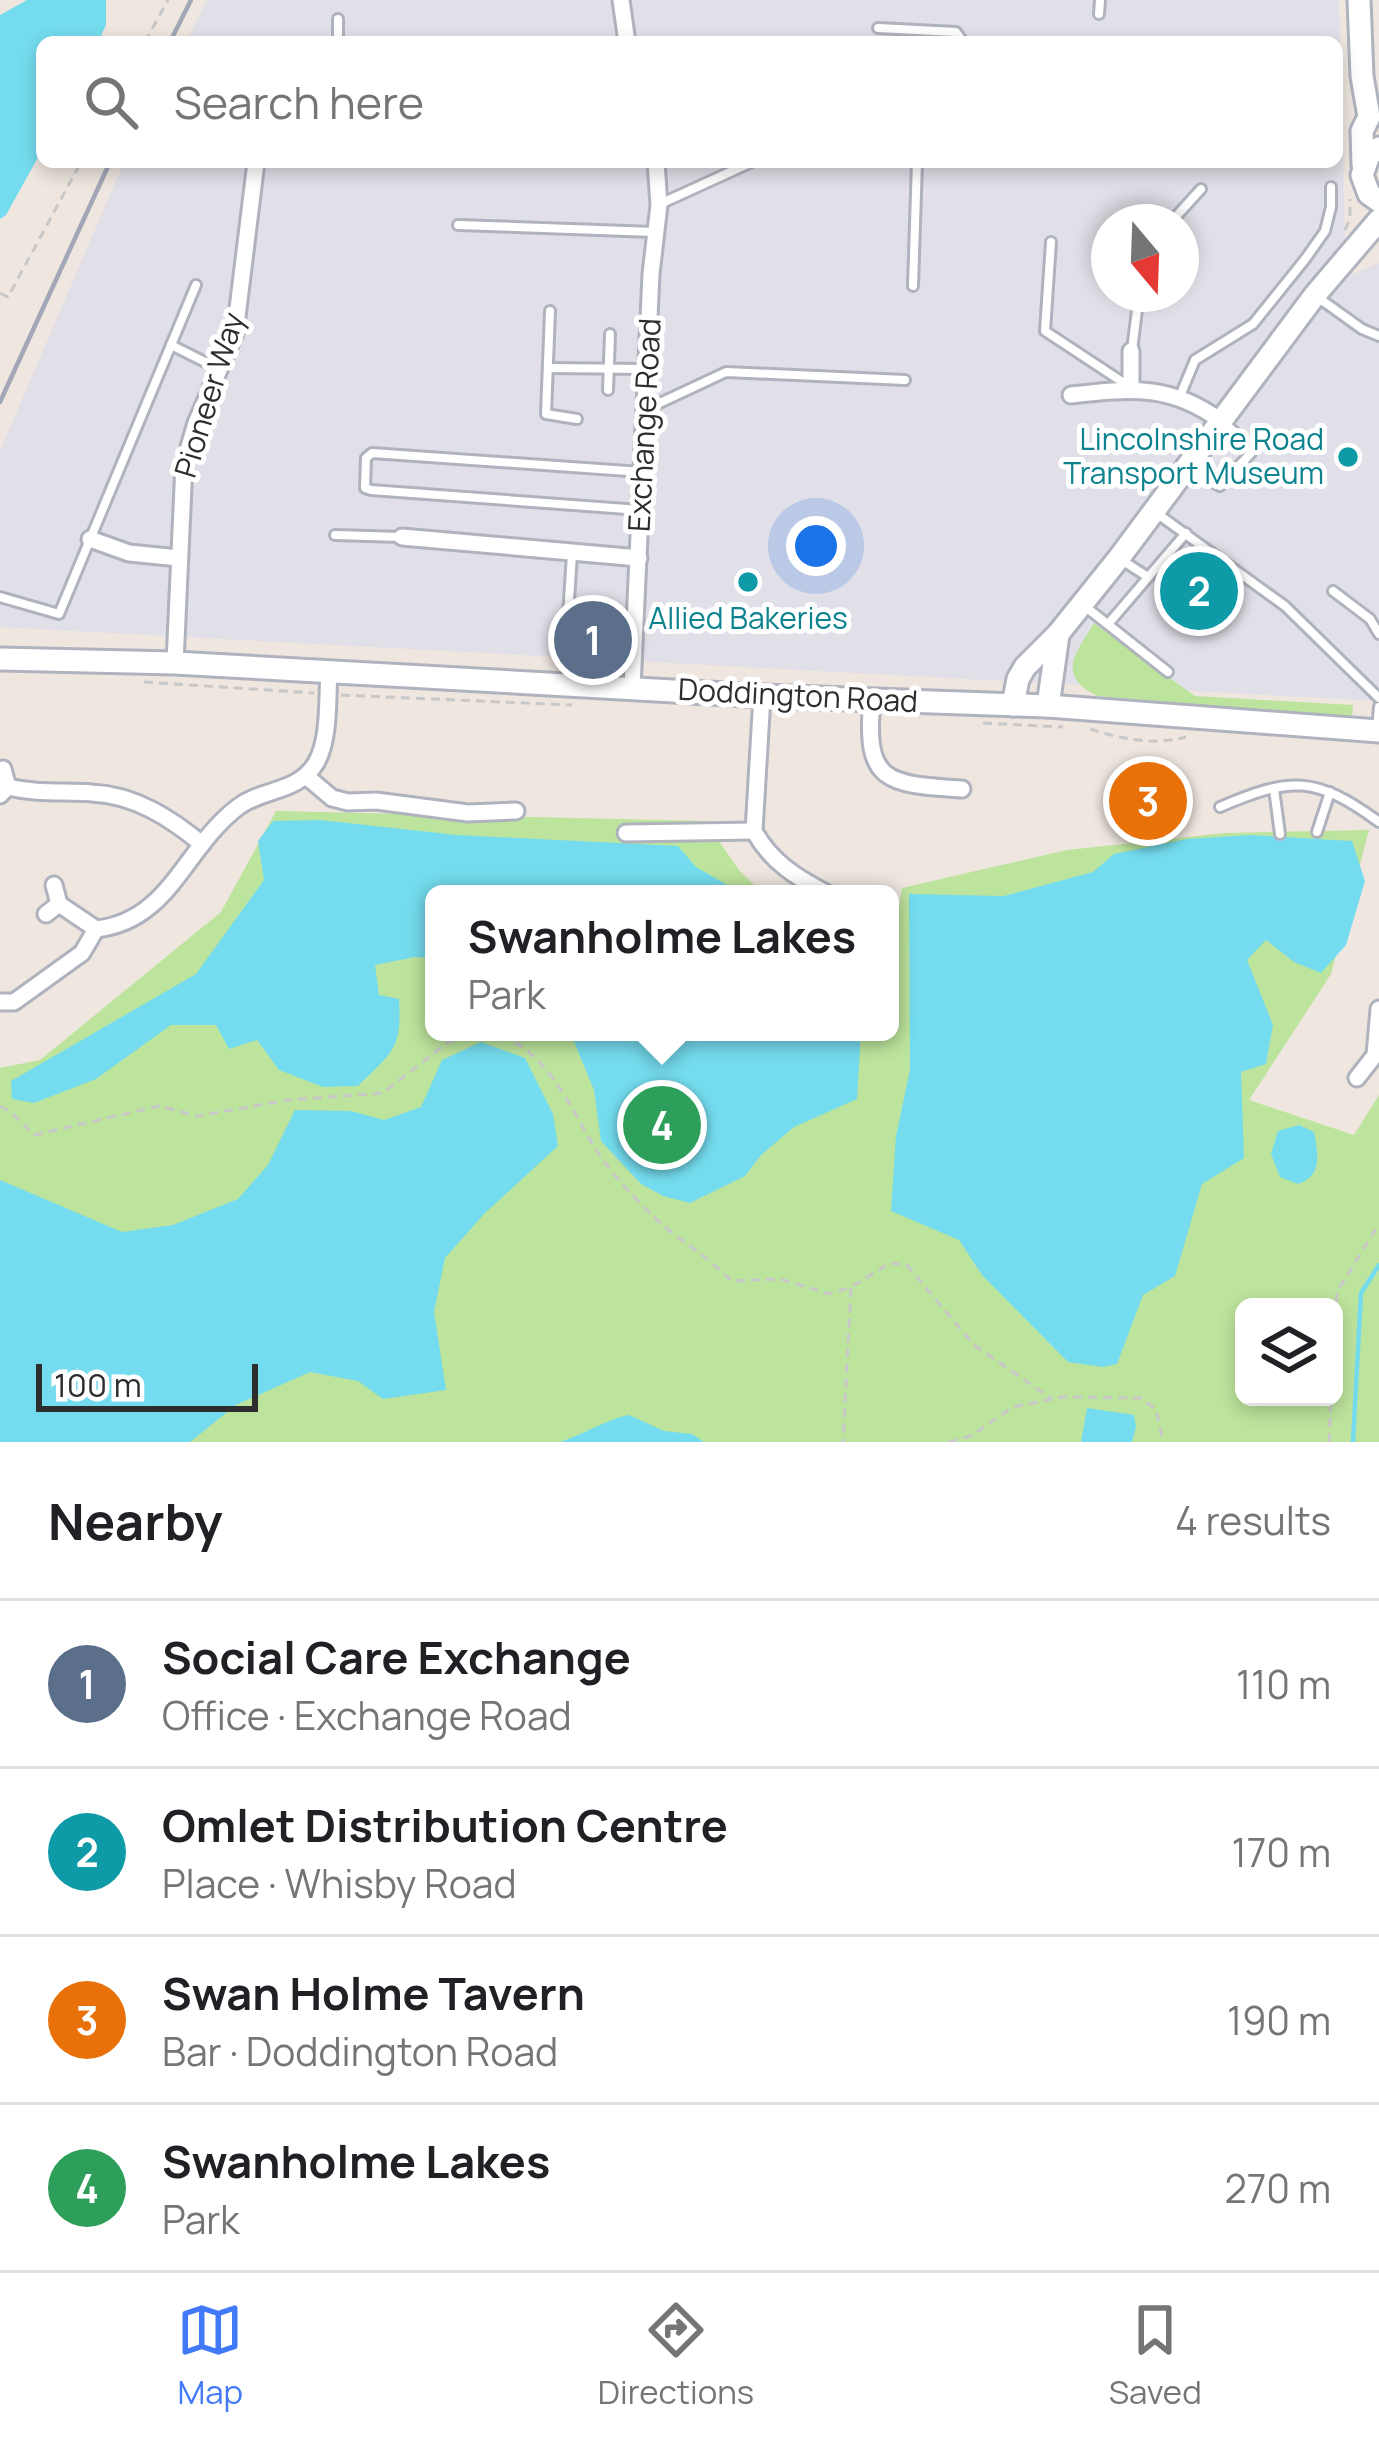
<!DOCTYPE html>
<html lang="en">
<head>
<meta charset="utf-8">
<style>
  :root { --surface:#fff; --page:#f2f2f2; --text:#202124; --muted:#757577; --line:#e0e0e0; --accent:#4179f9 }
  body { margin:0; font-family:Manrope,sans-serif; background:var(--page); color:var(--text) }
  .controls { position:absolute; right:36px; bottom:36px; display:grid; overflow:hidden; border-radius:18px; box-shadow:0 6px 18px #0003 }
  .controls button { width:108px; height:108px; display:grid; place-items:center; padding:0; border:0; border-bottom:3px solid var(--line); background:var(--surface); color:var(--text); font:60px sans-serif }
  .compass { position:absolute; left:1091px; top:204px; width:108px; height:108px; border-radius:50%; background:var(--surface); box-shadow:0 6px 18px #0003; rotate:161deg }
  .scale { position:absolute; left:36px; bottom:30px; width:222px; box-sizing:border-box; padding-left:12px; border:6px solid #2d2d2d; border-top:0; font-size:33px; line-height:42px; white-space:nowrap; color:#2d2d2d; -webkit-text-stroke:9px #fff; paint-order:stroke }
  .you { position:absolute; left:816px; top:546px; width:42px; height:42px; margin:-30px; border:9px solid #fff; border-radius:50%; background:#1a73e8; box-shadow:0 0 0 18px #1a73e833 }
  .badge { display:grid; place-items:center; width:78px; height:78px; border-radius:50%; background:var(--accent); color:#fff; font-size:39px; font-weight:700 }
  .pin { position:absolute; translate:-50% -50%; border:6px solid #fff; box-shadow:0 3px 12px #0006 }
  .popup { position:absolute; left:425px; top:885px; width:474px; height:156px; box-sizing:border-box; display:grid; place-content:center; border-radius:18px; background:var(--surface); filter:drop-shadow(0 3px 9px #0005); font-size:39px; white-space:nowrap; color:var(--muted) }
  .popup b { font-size:45px; color:var(--text) }
  .popup::after { content:''; position:absolute; left:50%; top:100%; margin-left:-24px; border:24px solid transparent; border-top-color:var(--surface) }
  .list { margin:0; padding:0; list-style:none }
  h2 { display:flex; justify-content:space-between; align-items:center; height:156px; margin:0; padding:0 48px; font-size:51px }
  h2 small { font-size:39px; font-weight:400; color:var(--muted) }
  .list li { display:grid; grid-template-columns:78px 1fr auto; gap:36px; align-items:center; box-sizing:border-box; height:168px; padding:0 48px; border-top:3px solid var(--line) }
  .list b { display:block; font-size:45px; white-space:nowrap }
  .list p { margin:0; font-size:39px; white-space:nowrap; color:var(--muted) }
  .list em { font-size:39px; font-style:normal; color:var(--muted) }
  .icon { flex:none; width:66px; height:66px; fill:none; stroke:currentColor; stroke-width:2; stroke-linecap:round; stroke-linejoin:round }
  .map { position:relative; flex:none; width:1379px; height:1442px; overflow:hidden }
  .search { position:absolute; background:var(--surface); box-shadow:0 6px 18px #0003; left:36px; right:36px; top:36px; height:132px; display:flex; align-items:center; gap:30px; box-sizing:border-box; padding:0 42px; border-radius:18px; color:var(--muted); font-size:45px }
  .sheet { height:828px; background:var(--surface) }
  nav { display:flex; justify-content:space-around; align-items:center; box-sizing:border-box; height:168px; border-top:3px solid var(--line); background:var(--surface); font-size:33px; color:var(--muted) }
  nav a { display:grid; justify-items:center; gap:6px }
  nav .on { color:var(--accent) }
  .map>svg:first-child { display:block }
</style>
</head>
<body>
<div class="map">
<svg width="1379" height="1442" viewBox="0 0 1379 1442">
  <rect width="100%" height="100%" fill="#eee6df"/>
  <path fill="#e1dfe7" fill-rule="evenodd" d="M207,0H1339L1346,277L1379,263V701L0,627V451L124,162H1337V42H186ZM1109,222H1181V294H1109Z"/>
  <g fill="#bde49d" fill-rule="evenodd">
    <path d="M1094,623L1195,696L1353,705L1352,718L1097,696C1056,675 1075,654 1094,623Z"/>
    <path d="M276,811L705,821L739,870L763,894H434V1032H890V965L902,888L1067,850L1225,833L1369,830L1331,974L1249,1100L1354,1135L1379,1095V1442H0V1068L40,1060L221,912ZM1244,1307H1334V1397H1244Z"/>
  </g>
  <g fill="#74dcee">
    <path d="M27,0H106V25L98,42H42V150L6,215L0,219V15Z"/>
    <path d="M320,820L457,835L678,846L696,867L743,894H434V958L415,957L375,965L379,995L399,999C402,1050 393,1051 358,1086L323,1087L279,1070L257,1040L229,1049L216,1025H171L96,1079L34,1103L12,1099L11,1081L196,974L264,880L258,841L273,821Z"/>
    <path d="M1250,835L1352,841L1365,881L1346,945L1321,973L1294,962L1266,940L1247,960L1273,1025L1266,1064L1241,1072L1244,1158L1202,1184L1175,1276L1143,1295L1117,1364L1103,1367L1068,1362L982,1275L959,1240L891,1211L896,1136L910,1070L909,894L1004,896L1093,872L1114,854L1187,839Z"/>
    <path d="M570,1032H861L857,1099L794,1127L761,1155L745,1176L690,1203L663,1196L641,1184L601,1141L594,1090Z"/>
    <path d="M481,1042L525,1058L553,1114L558,1146L484,1214L445,1258L434,1312L446,1390L383,1399L358,1381L310,1372L236,1405L190,1442H0V1180L122,1232L173,1225L238,1199L268,1165L295,1110L351,1111L384,1120L421,1107L442,1060Z"/>
    <path d="M1299,1125L1314,1132C1318,1154 1323,1176 1298,1184L1280,1177L1271,1154L1278,1131Z"/>
    <path d="M1087,1408L1134,1415L1136,1427L1132,1442H1081Z"/>
    <path d="M629,1415L664,1431L692,1434L704,1442H560C582,1435 610,1418 629,1415Z"/>
  </g>
  <g fill="none" stroke-linecap="round" stroke-linejoin="round">
    <path stroke="#74dcee" stroke-width="4.5" d="M1353,1442L1361,1293L1379,1265"/>
    <defs>
      <g id="lane">
        <path d="M1099,14L1100,0"/>
        <path d="M878,28L956,32L963,42"/>
        <path d="M338,42V19"/>
        <path d="M660,204L752,162"/>
        <path d="M1171,222L1201,189"/>
        <path d="M458,225L654,232"/>
        <path d="M1051,242L1045,331L1130,387"/>
        <path d="M913,286L917,162"/>
        <path d="M1316,296L1362,329L1379,336"/>
        <path d="M550,311L546,414L577,419"/>
        <path d="M171,345L217,368"/>
        <path d="M1132,350L1139,294"/>
        <path d="M548,368L647,369"/>
        <path d="M608,390L610,334"/>
        <path d="M1180,396L1195,360L1253,324L1306,258L1325,231L1331,207V187"/>
        <path d="M647,409L726,372L905,380"/>
        <path d="M1190,470L1220,486L1251,453L1249,444L1224,423"/>
        <path d="M640,510L371,490L365,488L366,458L372,453L642,472"/>
        <path d="M1155,512L1285,606L1379,698"/>
        <path d="M335,535L401,537"/>
        <path d="M1120,559L1148,577"/>
        <path d="M1333,591L1370,619L1379,634"/>
        <path d="M0,597L59,614L196,285"/>
        <path d="M1082,604L1168,672"/>
        <path d="M568,616L572,554"/>
        <path d="M1109,623L1186,533"/>
        <path d="M1377,729L1379,707"/>
        <path d="M1274,789L1280,834"/>
        <path d="M1220,807C1290,777 1315,775 1379,822"/>
        <path d="M1317,832L1330,792"/>
      </g>
      <g id="street">
        <path d="M621,0L627,42"/>
        <path d="M1131,388V351"/>
        <path d="M1071,395C1130,388 1172,384 1222,422"/>
        <path d="M402,537L639,558"/>
        <path d="M90,539L129,553L179,558"/>
        <path d="M175,663L184,464L196,423L235,333L256,162"/>
        <path d="M632,688L651,274L659,205L656,162"/>
        <path d="M762,696L754,831C771,862 797,878 828,894"/>
        <path d="M872,699C864,783 886,784 962,789"/>
        <path d="M306,776L332,798L348,802L376,801L468,813L516,811"/>
        <path d="M8,787C38,794 63,791 92,793C135,795 170,818 202,844"/>
        <path d="M0,795L8,787L3,769"/>
        <path d="M626,833L754,831"/>
        <path d="M59,904L96,929"/>
        <path d="M46,914L59,904L54,885"/>
        <path d="M0,1002H14L82,953L96,929C170,921 184,848 238,807C263,788 298,793 316,763C330,739 327,699 329,672"/>
        <path d="M1357,1078L1375,1055L1379,1009"/>
      </g>
      <g id="secondary">
        <path d="M1359,0L1362,76L1369,117L1362,131L1363,165"/>
        <path d="M1379,148L1369,155L1362,175L1369,194L1379,201"/>
        <path d="M0,659L175,663L762,696L1048,706L1379,731"/>
        <path d="M1013,705L1018,679L1025,667L1058,634L1119,558L1315,295L1379,220"/>
        <path d="M1048,706L1058,635"/>
      </g>
    </defs>
    <use href="#lane" stroke="#afb3bd" stroke-width="14"/>
    <use href="#street" stroke="#afb3bd" stroke-width="21"/>
    <use href="#secondary" stroke="#afb3bd" stroke-width="27"/>
    <g stroke="#c8c8c8" stroke-width="3" stroke-dasharray="9 6" stroke-linecap="butt">
      <path d="M145,42L168,0"/>
      <path d="M1345,230L1350,219V199"/>
      <path d="M0,293L8,297L81,162"/>
      <path d="M144,682L314,693"/>
      <path d="M341,695L572,705"/>
      <path d="M983,723L1063,727"/>
      <path d="M1090,729C1123,739 1153,746 1186,737"/>
      <path d="M487,1032C547,1045 567,1104 597,1151C611,1173 633,1197 652,1215C676,1239 707,1255 731,1281L780,1279L829,1294L851,1287L843,1442"/>
      <path d="M0,1106L12,1113L34,1135L159,1106L197,1116L288,1100L383,1093L447,1043L477,1032"/>
      <path d="M853,1286L890,1263L907,1265L974,1345L1052,1399"/>
      <path d="M1334,1347L1337,1292L1379,1224"/>
      <path d="M949,1442L971,1436L1013,1407L1062,1397L1140,1398L1156,1409L1163,1442"/>
      <path d="M1329,1442L1331,1397"/>
    </g>
    <use href="#lane" stroke="#fff" stroke-width="8"/>
    <use href="#street" stroke="#fff" stroke-width="15"/>
    <use href="#secondary" stroke="#fff" stroke-width="21"/>
    <g stroke="#a2a7b7" stroke-width="4.5">
      <path d="M170,42L191,0"/>
      <path d="M0,402L110,162"/>
    </g>
  </g>
  <g fill="#0f9aa8" stroke="#fff" stroke-width="4.5">
    <circle cx="1348" cy="457" r="12"/>
    <circle cx="748" cy="582" r="12"/>
  </g>
  <g text-anchor="middle" stroke-width="10" stroke-linejoin="round" paint-order="stroke">
    <g font-size="30" fill="#2d2d2d" stroke="#fff">
      <text transform="translate(210 395) rotate(-73)" y="10">Pioneer Way</text>
      <text transform="translate(645 425) rotate(-87)" y="10">Exchange Road</text>
      <text transform="translate(798 696) rotate(3)" y="10">Doddington Road</text>
    </g>
    <g font-size="30" fill="#0d838f" stroke="#fff" text-anchor="end">
      <text x="1324" y="450">Lincolnshire Road<tspan x="1324" dy="34">Transport Museum</tspan></text>
      <text x="748" y="629" text-anchor="middle">Allied Bakeries</text>
    </g>
  </g>
</svg>
<div class="controls">
<button><svg class="icon" aria-label="layers" viewBox="0 0 24 24"><path d="M12 4l9 5-9 5-9-5zM3 14l9 5 9-5"/></svg></button>
</div>
<svg class="compass" viewBox="-18 -18 36 36"><path d="M0-13l5 13h-10z" fill="#e53935"/><path d="M0 13l5-13h-10z" fill="#757577"/></svg>
<div class="scale">100 m</div>
<div class="you"></div>
<div class="pin badge" style="left:593px;top:640px;background:#5c6f8a">1</div>
<div class="pin badge" style="left:1199px;top:591px;background:#0f9aa8">2</div>
<div class="pin badge" style="left:1148px;top:801px;background:#e8710a">3</div>
<div class="pin badge" style="left:662px;top:1125px;background:#2e9e5b">4</div>
<div class="popup"><b>Swanholme Lakes</b>Park</div>
<div class="search"><svg class="icon" aria-label="search" viewBox="0 0 24 24"><circle cx="10" cy="10" r="6"/><path d="M15 15l6 6"/></svg>Search here</div>
</div>
<section class="sheet">
<h2>Nearby<small>4 results</small></h2>
<ul class="list">
<li><span class="badge" style="background:#5c6f8a">1</span><div><b>Social Care Exchange</b><p>Office · Exchange Road</p></div><em>110 m</em></li>
<li><span class="badge" style="background:#0f9aa8">2</span><div><b>Omlet Distribution Centre</b><p>Place · Whisby Road</p></div><em>170 m</em></li>
<li><span class="badge" style="background:#e8710a">3</span><div><b>Swan Holme Tavern</b><p>Bar · Doddington Road</p></div><em>190 m</em></li>
<li><span class="badge" style="background:#2e9e5b">4</span><div><b>Swanholme Lakes</b><p>Park</p></div><em>270 m</em></li>
</ul>
</section>
<nav>
<a class="on"><svg class="icon" aria-label="map" viewBox="0 0 24 24"><path d="M3 6l6-2 6 2 6-2v14l-6 2-6-2-6 2zM9 4v14M15 6v14"/></svg>Map</a>
<a><svg class="icon" aria-label="directions" viewBox="0 0 24 24"><path d="M12 3l9 9-9 9-9-9zM9 14v-3h6M13 9l2 2-2 2"/></svg>Directions</a>
<a><svg class="icon" aria-label="saved" viewBox="0 0 24 24"><path d="M7 4h10v16l-5-4-5 4z"/></svg>Saved</a>
</nav>
</body>
</html>
